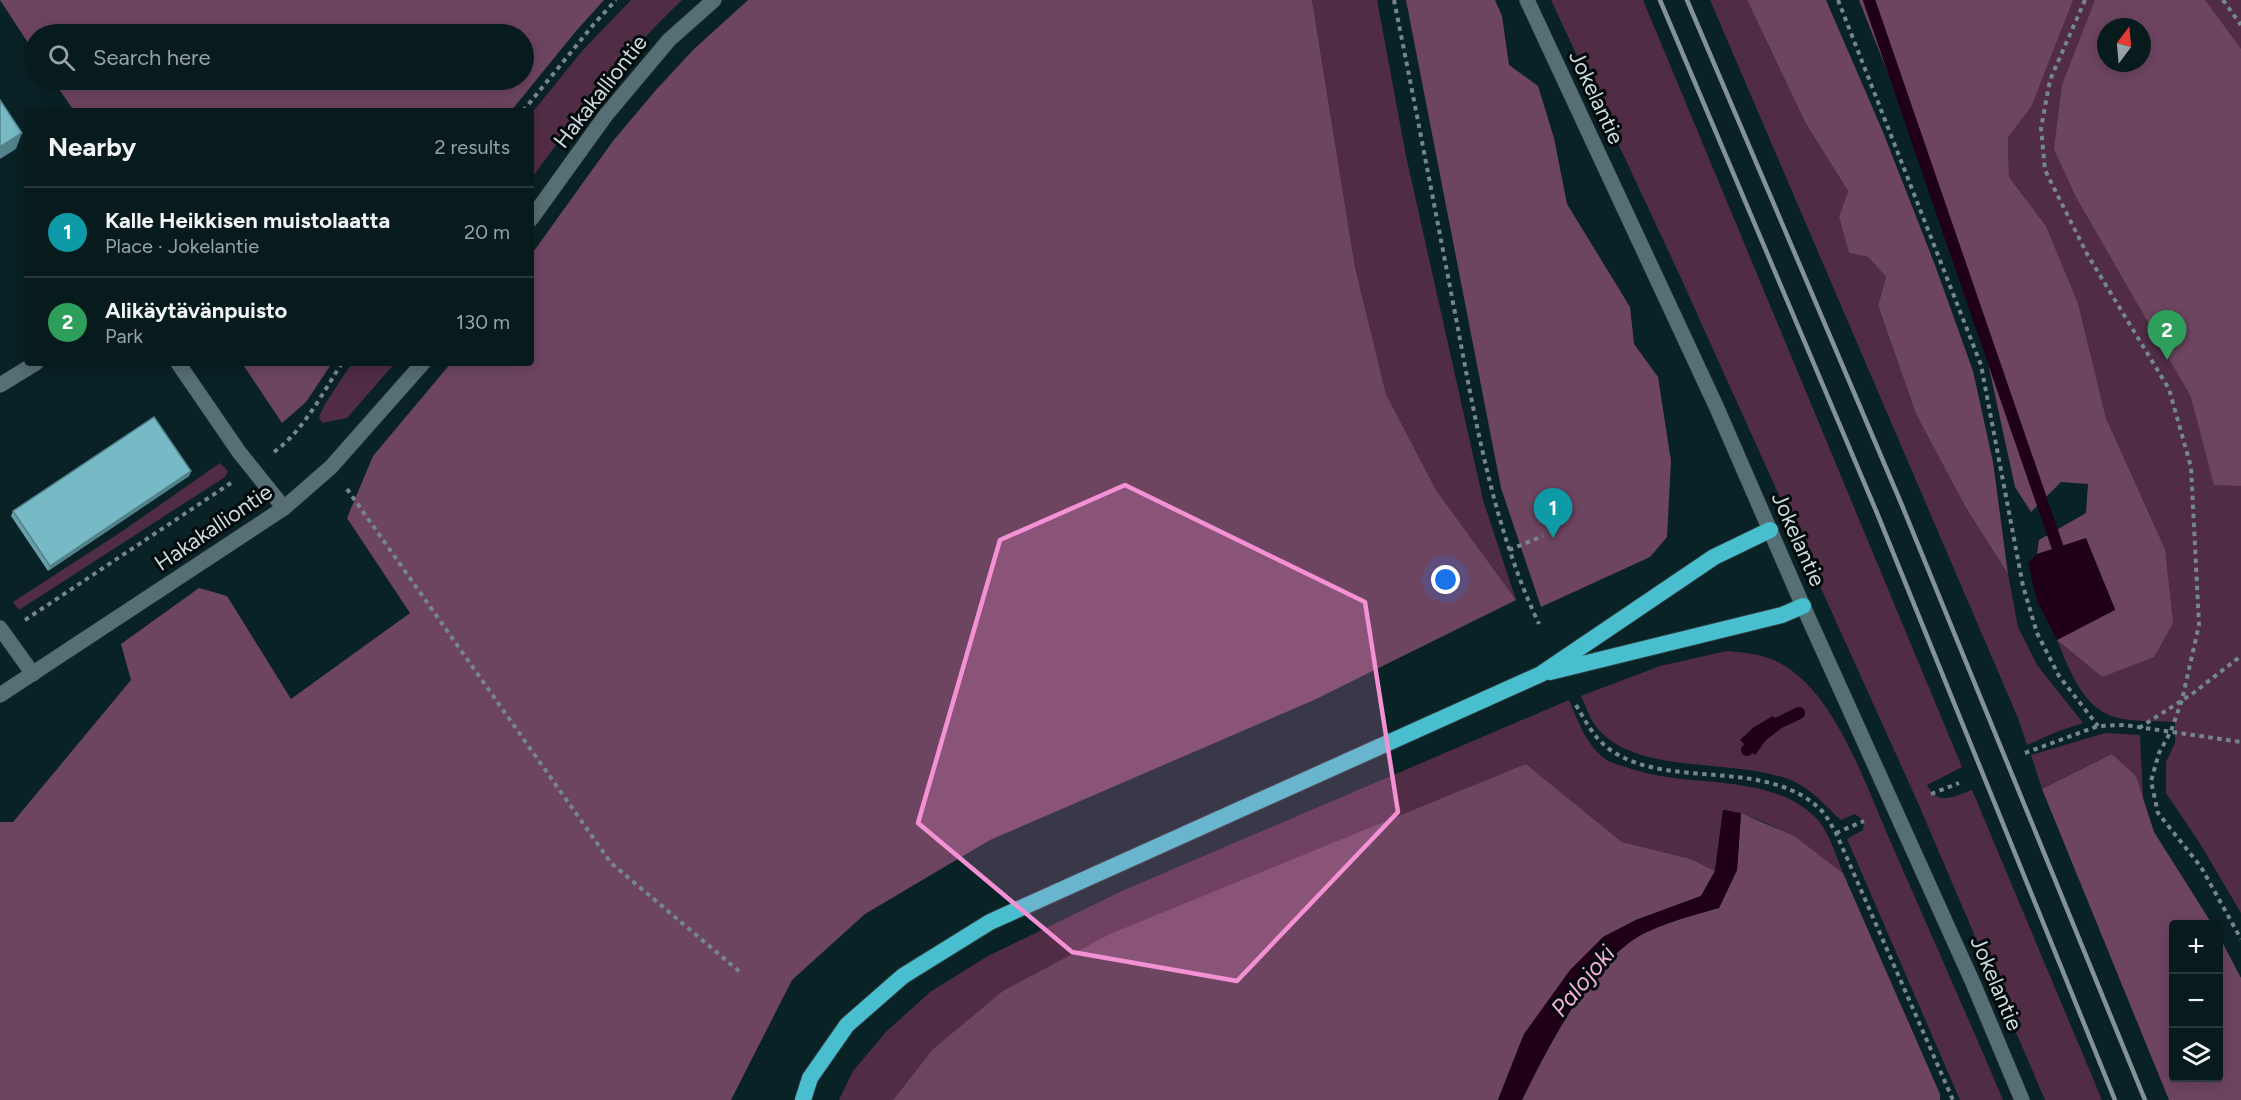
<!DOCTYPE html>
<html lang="en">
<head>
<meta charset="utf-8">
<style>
  :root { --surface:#071a1c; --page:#152729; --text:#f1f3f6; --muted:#98a1a3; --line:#28383b; --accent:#f491d4 }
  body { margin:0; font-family:Figtree,sans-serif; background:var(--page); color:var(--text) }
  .controls { position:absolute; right:18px; bottom:18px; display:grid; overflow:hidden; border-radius:6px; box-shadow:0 3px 15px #0003 }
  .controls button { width:54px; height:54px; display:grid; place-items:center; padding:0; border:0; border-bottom:2px solid var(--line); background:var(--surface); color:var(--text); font:30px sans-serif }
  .compass { position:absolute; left:2097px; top:18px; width:54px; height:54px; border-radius:50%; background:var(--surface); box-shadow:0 3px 15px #0003; rotate:16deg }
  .you { position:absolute; left:1446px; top:580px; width:21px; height:21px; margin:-15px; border:4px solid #fff; border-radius:50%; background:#1a73e8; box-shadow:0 0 0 9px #1a73e833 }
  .badge { display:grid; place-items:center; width:39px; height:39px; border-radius:50%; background:var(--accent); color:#fff; font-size:20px; font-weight:700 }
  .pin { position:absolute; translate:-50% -50px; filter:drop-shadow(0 2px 3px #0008) }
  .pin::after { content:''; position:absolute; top:32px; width:21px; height:18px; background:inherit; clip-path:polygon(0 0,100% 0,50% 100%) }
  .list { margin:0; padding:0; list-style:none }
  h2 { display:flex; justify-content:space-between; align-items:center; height:78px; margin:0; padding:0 24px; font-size:26px }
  h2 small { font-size:20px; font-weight:400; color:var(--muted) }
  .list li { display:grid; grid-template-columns:39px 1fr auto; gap:18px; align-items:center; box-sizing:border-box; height:90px; padding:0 24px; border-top:2px solid var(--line) }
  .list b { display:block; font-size:22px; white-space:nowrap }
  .list p { margin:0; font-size:20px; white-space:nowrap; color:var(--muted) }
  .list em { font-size:20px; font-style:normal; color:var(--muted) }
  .icon { flex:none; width:33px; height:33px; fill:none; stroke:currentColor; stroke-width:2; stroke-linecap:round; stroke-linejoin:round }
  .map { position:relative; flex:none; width:2241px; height:1100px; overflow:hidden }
  .search { position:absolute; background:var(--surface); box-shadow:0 3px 15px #0003; left:24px; top:24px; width:510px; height:66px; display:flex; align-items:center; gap:15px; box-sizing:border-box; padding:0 21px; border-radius:33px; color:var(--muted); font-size:22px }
  .panel { position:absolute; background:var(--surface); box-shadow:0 3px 15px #0003; left:24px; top:108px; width:510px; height:258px; border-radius:6px }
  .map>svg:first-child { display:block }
</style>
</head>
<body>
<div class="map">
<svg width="2241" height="1100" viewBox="0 0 2241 1100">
  <rect width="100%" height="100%" fill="#092226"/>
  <g fill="#502d45" fill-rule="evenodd">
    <path d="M631,0H682C625,54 577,115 531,179V114L583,50Z"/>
    <path d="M1312,0H1377L1406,156L1483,500L1516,600L1436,490L1386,394L1355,267Z"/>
    <path d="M1551,0H1643L1962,767L1927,785C1938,807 1954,796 1972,790L2102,1100H2045L1918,803L1680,276Z"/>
    <path d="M1710,0H1747L1806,124L1848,191L1839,217L1849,253L1868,257L1886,277L1878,307L1916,414L1966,508L2008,574L2018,627L2037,665L2083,723L2059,731L2027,745L2018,718Z"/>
    <path d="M1948,0H2241V913L2199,842L2166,793V762L2175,743V722C2156,721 2136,722 2118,718C2083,710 2069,669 2057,640L2102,677L2165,549L2106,418L2078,303L2046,226L2009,177L2008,137ZM2106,27H2142V63H2106Z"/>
    <path d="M352,363H395L347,418L322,423L319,417L325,404Z"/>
    <path d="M220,463L228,471L225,477L19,610L13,602L121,532Z"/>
    <path d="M1727,651C1761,654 1779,657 1805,682C1844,720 1870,795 1892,845C1929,930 1967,1015 2003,1100H1960L1847,839L1863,830L1864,821L1855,814L1841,820C1826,807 1814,791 1795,782C1739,756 1633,778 1595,725C1589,717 1586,706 1581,696L1660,666Z"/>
    <path d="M1569,700C1578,721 1586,744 1604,758C1610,763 1619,765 1626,767C1685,790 1770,770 1817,819C1828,830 1837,858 1843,873C1807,846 1770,817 1723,810L1715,871L1691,859L1622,842L1526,764L932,1050L893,1100H839L853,1071L886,1032L930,992L988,956L1124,890Z"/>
    <path d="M2105,733L2140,735L2143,800L2136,776L2112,754L2042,789L2031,755Z"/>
  </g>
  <g fill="#6e4561" fill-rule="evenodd">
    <path d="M0,0H604L576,31L511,111H74L53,80H524V34H34V52Z"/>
    <path d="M748,0H1312L1355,267L1386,394L1436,490L1516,600L1314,700L990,840L865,914L792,980L731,1100H0V822H13L131,680L121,644L199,588L227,596L291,699L410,613L347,518L373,456L451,363H531V255L613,141L656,90L693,50Z"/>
    <path d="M1406,0H1495L1502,16L1509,65L1538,86L1554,138L1567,204L1630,307L1634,344L1658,377L1671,461L1667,537L1650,557L1541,607L1501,488Z"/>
    <path d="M1747,0H1826L1883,132L1935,265L1973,371L1993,462L2008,574L1966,508L1916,414L1878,306L1886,277L1868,257L1849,253L1839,217L1848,191L1806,124Z"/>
    <path d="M1859,0H2073L2031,107L2008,137L2009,177L2046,226L2078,303L2106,418L2165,549L2173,623L2154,657L2102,677L2057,640L2115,609L2086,539L2037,554L2039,540L2086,513L2088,484L2061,482L2031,512L2015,487L1983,340L1889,76Z"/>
    <path d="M2095,0H2205L2241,49V486L2214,485L2191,397L2076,197L2054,149L2062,85ZM2106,27H2142V63H2106Z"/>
    <path d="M242,363H332L306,402L282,423Z"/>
    <path d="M2112,754L2136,776L2154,832L2212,924H2174V1078H2218L2219,936L2241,978V1100H2169L2042,789Z"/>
    <path d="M1526,764L1622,842L1691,859L1715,871L1701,896L1636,920L1603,937L1524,1034L1498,1100H893L932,1050L1003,991L1110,934Z"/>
    <path d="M1741,813L1794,836L1843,873L1940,1094V1100H1522C1547,1049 1586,972 1633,940C1655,925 1694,915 1719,908L1737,870Z"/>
  </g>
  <g fill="#1f0017">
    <path d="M2086,538L2115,610L2057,640L2037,601L2028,563L2037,554Z"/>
    <path d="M1773,716L1783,727L1766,740L1755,755L1740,740L1754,727Z"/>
    <path d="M1723,810L1741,813L1737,870L1719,908C1694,915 1655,925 1633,940C1586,972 1547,1049 1522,1100H1498L1524,1034L1570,970L1603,937L1636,920L1701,896L1715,871Z"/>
  </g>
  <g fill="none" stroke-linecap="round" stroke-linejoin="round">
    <g stroke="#1f0017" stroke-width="12">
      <path d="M1869,0L2063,563"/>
      <path d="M1747,750L1766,729L1799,713"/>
    </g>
    <defs>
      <g id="service">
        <path d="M178,363L239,452L284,508"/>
        <path d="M0,385L36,363"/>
        <path d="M0,628L33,674"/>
      </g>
      <g id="minor">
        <path d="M531,219L606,115L669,40L714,0"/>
        <path d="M0,695L284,508L331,467L423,363"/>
      </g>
      <path id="tertiary" d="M1803,606L1973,983L2022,1100"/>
      <path id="secondary" d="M1527,0L1716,406L1803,606"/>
      <g id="trunk">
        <path d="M1550,672L1782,615L1803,606"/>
        <path d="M803,1100L810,1078L847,1025L903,976L990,922L1541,674L1714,557L1770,530"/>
      </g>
    </defs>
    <use href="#service" stroke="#2d393c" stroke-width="16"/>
    <use href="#minor" stroke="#2d393c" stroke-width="16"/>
    <use href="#tertiary" stroke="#2d393c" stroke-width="16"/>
    <use href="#secondary" stroke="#2d393c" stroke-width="16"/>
    <use href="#trunk" stroke="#2d393c" stroke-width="18"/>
    <g stroke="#74878a" stroke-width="4" stroke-dasharray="4.5 4.5" stroke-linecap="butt">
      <path d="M1394,0C1415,104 1435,209 1455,313C1475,418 1493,527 1539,624"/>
      <path d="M1838,0L1981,365L2023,586L2037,633L2059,676L2098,726"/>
      <path d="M2085,0L2050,80L2041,128L2045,170L2087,254L2169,389L2191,467L2199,625L2182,700L2171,731L2159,753L2151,781L2158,813L2201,867L2241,939"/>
      <path d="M2223,0L2241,25"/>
      <path d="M523,111L594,24L616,0"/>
      <path d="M274,452C304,430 322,394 342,363"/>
      <path d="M347,489L611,863L740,972"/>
      <path d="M1509,550L1543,536"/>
      <path d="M25,620L231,483"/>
      <path d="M1576,705C1586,722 1595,740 1612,751C1670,790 1767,757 1821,810C1827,816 1831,825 1836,833L1953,1100"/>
      <path d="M2139,728L2192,694L2241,656"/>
      <path d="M2025,753L2098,726L2124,725L2241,742"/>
      <path d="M1931,794L1959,783"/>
      <path d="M1836,833L1864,821"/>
    </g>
    <use href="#service" stroke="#556f74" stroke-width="15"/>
    <use href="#minor" stroke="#556f74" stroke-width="15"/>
    <use href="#tertiary" stroke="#556f74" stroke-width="15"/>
    <use href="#secondary" stroke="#556f74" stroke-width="15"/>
    <use href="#trunk" stroke="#48bece" stroke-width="16"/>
    <g stroke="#829497" stroke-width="4.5">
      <path d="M1660,0L1877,513L2115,1100"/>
      <path d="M1687,0L1901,503L2145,1100"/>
    </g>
  </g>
  <path fill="#66a0a9" d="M191,471L189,476L48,571L11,516L13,511Z"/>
  <g fill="#53828a">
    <path d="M22,133L16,149L0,159V147Z"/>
    <path d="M191,471L189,476L48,571L50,566Z"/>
  </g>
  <g fill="#77bac5" stroke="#53828a" stroke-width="1.5">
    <path d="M0,100L22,133L0,147Z"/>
    <path d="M154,417L191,471L50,566L13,511Z"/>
  </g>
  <path fill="#f491d4" fill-opacity="0.2" stroke="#f491d4" stroke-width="4.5" stroke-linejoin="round" d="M1125,485L1365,602L1398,812L1237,981L1072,952L918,823L1000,540Z"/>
  <g text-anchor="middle" stroke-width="6" stroke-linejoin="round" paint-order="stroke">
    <g font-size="22" fill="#cddbdd" stroke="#020a0c">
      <text transform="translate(600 91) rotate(-52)" y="8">Hakakalliontie</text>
      <text transform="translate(1597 97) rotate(65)" y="8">Jokelantie</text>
      <text transform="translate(213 527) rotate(-34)" y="8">Hakakalliontie</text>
      <text transform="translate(1799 539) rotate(66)" y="8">Jokelantie</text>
      <text transform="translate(1997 983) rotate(67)" y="8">Jokelantie</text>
    </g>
    <g font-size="24" font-style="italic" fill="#f3addb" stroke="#020a0c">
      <text transform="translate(1583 981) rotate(-50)" y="8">Palojoki</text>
    </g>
  </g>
</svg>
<div class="controls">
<button>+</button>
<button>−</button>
<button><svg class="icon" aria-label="layers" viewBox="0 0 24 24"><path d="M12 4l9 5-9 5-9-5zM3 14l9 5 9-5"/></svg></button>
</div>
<svg class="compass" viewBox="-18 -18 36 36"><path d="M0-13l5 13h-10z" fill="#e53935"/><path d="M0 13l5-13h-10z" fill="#98a1a3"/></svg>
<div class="you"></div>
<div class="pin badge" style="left:1553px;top:538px;background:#0f9aa8">1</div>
<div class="pin badge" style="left:2167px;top:360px;background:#2e9e5b">2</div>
<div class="search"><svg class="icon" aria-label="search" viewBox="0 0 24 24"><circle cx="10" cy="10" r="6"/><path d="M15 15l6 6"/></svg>Search here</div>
<section class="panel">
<h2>Nearby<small>2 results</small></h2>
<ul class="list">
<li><span class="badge" style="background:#0f9aa8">1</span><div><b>Kalle Heikkisen muistolaatta</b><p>Place · Jokelantie</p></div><em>20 m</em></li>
<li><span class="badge" style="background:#2e9e5b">2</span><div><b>Alikäytävänpuisto</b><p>Park</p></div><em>130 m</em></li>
</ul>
</section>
</div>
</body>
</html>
